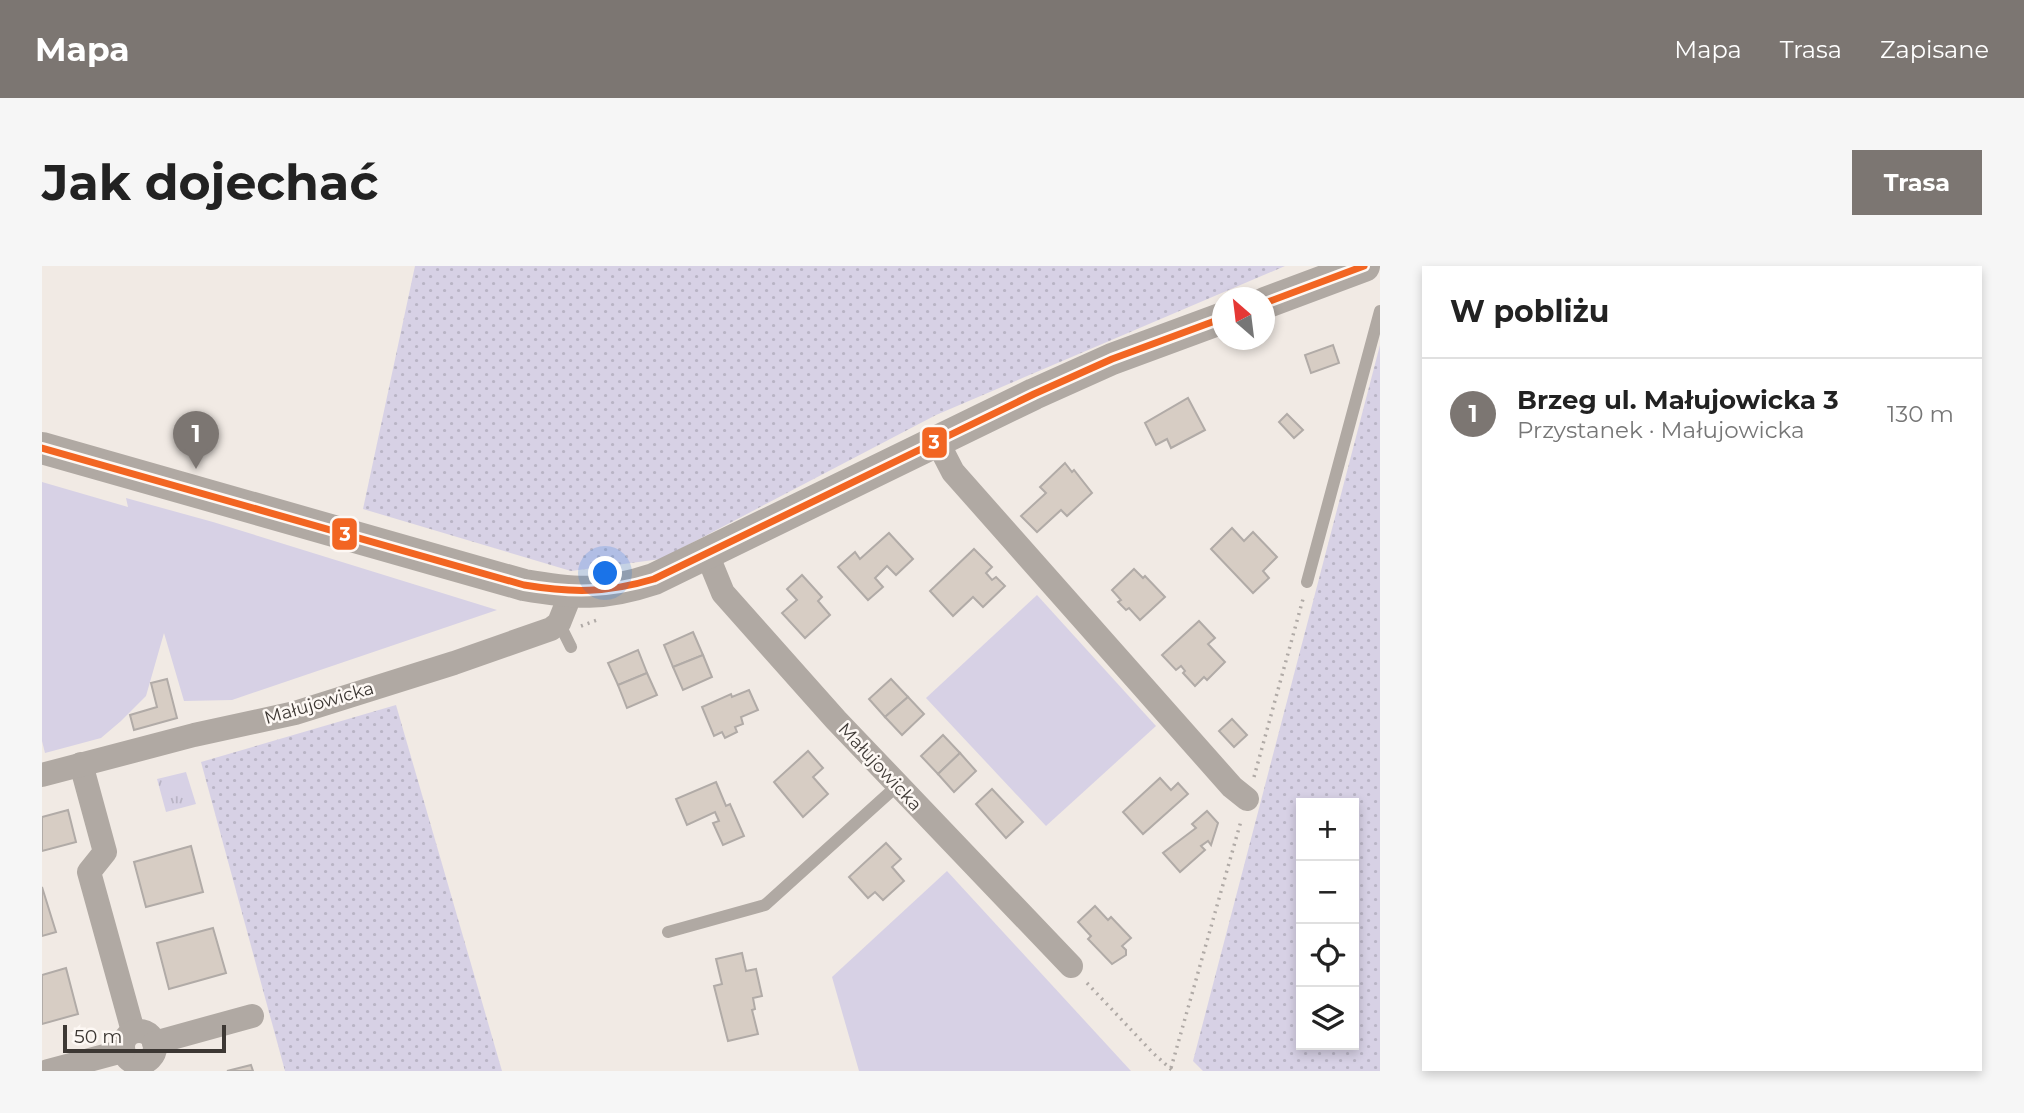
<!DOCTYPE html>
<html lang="pl">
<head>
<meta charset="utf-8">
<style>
  :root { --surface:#fff; --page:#f6f6f6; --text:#222; --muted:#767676; --line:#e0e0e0; --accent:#7c7672 }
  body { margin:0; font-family:Montserrat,sans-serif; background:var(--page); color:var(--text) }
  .controls { position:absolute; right:21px; bottom:21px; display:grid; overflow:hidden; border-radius:0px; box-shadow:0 4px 10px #0003 }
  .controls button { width:63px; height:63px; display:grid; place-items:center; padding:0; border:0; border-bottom:2px solid var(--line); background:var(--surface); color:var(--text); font:35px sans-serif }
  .compass { position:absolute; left:1170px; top:21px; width:63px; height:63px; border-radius:50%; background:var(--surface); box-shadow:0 4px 10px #0003; rotate:332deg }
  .scale { position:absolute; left:21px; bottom:18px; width:163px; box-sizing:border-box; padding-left:7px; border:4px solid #3d3834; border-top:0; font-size:19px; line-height:24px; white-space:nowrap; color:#3d3834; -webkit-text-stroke:5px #fdf8f4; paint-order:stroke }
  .you { position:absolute; left:564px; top:308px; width:24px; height:24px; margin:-18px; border:5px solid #fff; border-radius:50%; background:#1a73e8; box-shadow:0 0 0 10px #1a73e833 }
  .badge { display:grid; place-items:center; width:46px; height:46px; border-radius:50%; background:var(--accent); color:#fff; font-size:23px; font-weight:700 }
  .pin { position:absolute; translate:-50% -58px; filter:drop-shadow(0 2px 4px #0008) }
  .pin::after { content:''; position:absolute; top:37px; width:24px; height:21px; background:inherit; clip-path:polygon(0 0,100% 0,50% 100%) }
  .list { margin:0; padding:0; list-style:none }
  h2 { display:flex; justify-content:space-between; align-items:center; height:91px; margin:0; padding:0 28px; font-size:30px }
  h2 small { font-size:23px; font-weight:400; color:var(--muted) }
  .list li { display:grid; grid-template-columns:46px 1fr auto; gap:21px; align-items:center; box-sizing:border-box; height:112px; padding:0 28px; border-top:2px solid var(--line) }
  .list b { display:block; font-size:26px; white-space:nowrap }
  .list p { margin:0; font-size:23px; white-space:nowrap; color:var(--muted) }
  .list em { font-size:23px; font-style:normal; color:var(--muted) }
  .icon { flex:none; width:38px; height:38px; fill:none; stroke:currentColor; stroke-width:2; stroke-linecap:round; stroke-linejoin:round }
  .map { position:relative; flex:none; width:1338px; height:805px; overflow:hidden; border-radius:0px }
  header { display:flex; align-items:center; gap:42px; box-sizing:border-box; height:98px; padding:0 35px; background:var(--accent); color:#fff }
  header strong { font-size:33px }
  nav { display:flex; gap:38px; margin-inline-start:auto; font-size:24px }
  .intro { display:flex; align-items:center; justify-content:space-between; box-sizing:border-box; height:168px; padding:0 42px }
  h1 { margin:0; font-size:49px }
  .button { padding:18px 32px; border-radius:0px; background:var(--accent); color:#fff; font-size:24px; font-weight:700 }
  main { display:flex; gap:42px; padding:0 42px }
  aside { flex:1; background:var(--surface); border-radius:0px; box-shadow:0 4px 10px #0003 }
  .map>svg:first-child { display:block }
</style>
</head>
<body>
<header>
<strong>Mapa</strong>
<nav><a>Mapa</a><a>Trasa</a><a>Zapisane</a></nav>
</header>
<div class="intro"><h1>Jak dojechać</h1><a class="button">Trasa</a></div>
<main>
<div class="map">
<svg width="1338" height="805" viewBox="0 0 1338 805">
  <defs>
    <pattern id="park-tufts" width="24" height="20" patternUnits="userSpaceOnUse" patternTransform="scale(1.75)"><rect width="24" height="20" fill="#d7d1e5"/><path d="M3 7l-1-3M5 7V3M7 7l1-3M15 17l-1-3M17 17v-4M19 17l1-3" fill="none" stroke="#b9b4c5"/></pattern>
    <pattern id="garden-dots" width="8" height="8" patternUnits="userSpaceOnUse" patternTransform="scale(1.75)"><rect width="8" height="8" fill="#d7d1e5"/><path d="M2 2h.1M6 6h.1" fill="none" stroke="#b9b4c5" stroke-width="1.8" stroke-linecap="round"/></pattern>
  </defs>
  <rect width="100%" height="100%" fill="#f1eae4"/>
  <g fill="#d7d1e5">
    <path d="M0,216L86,241L84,232L171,256L455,344L190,434L142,435L122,367L104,430L79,455L59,472L3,487L0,475Z"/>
    <path d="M995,329L1114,460L1004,560L884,432Z"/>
    <path d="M905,605L1089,805H817L790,711Z"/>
  </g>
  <path fill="url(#park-tufts)" d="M144,506L154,538L124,546L115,513Z"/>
  <g fill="url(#garden-dots)" fill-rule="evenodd">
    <path d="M373,0H1243L894,149L619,293L529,305L321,243Z"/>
    <path d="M1338,79V805H1161L1151,795ZM1312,537V779H1259V537Z"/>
    <path d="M354,439L460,805H243L159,496Z"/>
  </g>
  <g fill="#d7cdc4" stroke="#b1aba7" stroke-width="2">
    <path d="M1291,79L1297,97L1269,107L1263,89Z"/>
    <path d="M1146,132L1163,164L1129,182L1125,173L1114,179L1103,157Z"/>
    <path d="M1245,148L1261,164L1252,172L1237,156Z"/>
    <path d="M1023,197L1030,206L1032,204L1050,227L1025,250L1019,244L995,266L979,250L1004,227L998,221Z"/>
    <path d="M1190,262L1202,275L1211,266L1235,291L1221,305L1227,312L1211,327L1169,283Z"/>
    <path d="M847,267L871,293L854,309L845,300L833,312L841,321L826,334L796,301L813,286L818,293Z"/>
    <path d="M932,283L950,301L944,307L950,314L954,311L963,320L941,341L931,331L911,350L888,325Z"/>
    <path d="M1092,303L1101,312L1103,310L1123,331L1098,354L1087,342L1084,344L1076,336L1079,334L1070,324Z"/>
    <path d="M760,309L780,331L776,335L788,349L763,372L740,347L755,334L745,323Z"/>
    <path d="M1157,355L1173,372L1166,378L1183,396L1165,414L1162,411L1153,420L1141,407L1143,405L1139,400L1134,404L1120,389Z"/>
    <path d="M651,366L661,389L631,401L622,379Z"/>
    <path d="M596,384L605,407L576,419L566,397Z"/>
    <path d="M661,389L670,411L641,424L631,401Z"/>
    <path d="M605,407L615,429L585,442L576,419Z"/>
    <path d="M125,413L135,452L92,464L88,449L115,441L109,417Z"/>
    <path d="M849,413L866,431L843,451L827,433Z"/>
    <path d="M707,424L716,444L699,451L701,458L693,461L695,466L683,472L680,466L672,470L660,441L689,428L690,431Z"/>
    <path d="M866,431L882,448L860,469L843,451Z"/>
    <path d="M1190,453L1205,469L1192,481L1177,465Z"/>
    <path d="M901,469L918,487L896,508L879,490Z"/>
    <path d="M766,485L781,502L771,511L786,528L761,551L732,516Z"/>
    <path d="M918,487L934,505L912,526L896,508Z"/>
    <path d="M1118,512L1129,524L1136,517L1146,528L1101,568L1081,546Z"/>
    <path d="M674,516L684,540L688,538L702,570L681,579L671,557L677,555L673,546L645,559L634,533Z"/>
    <path d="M950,523L981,556L964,572L934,538Z"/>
    <path d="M26,544L34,576L0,585V551Z"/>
    <path d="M1165,545L1176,557L1169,579L1166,575L1159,580L1163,584L1138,606L1121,587L1154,562L1150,558Z"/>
    <path d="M844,577L859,593L850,601L862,615L841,634L833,626L826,632L807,611Z"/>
    <path d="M149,580L161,626L104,641L92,596Z"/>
    <path d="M0,621L14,666L0,670Z"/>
    <path d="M1053,640L1066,654L1069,651L1089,672L1080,680L1084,684V689L1070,698L1046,673L1049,670L1036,656Z"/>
    <path d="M171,662L184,707L127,723L115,677Z"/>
    <path d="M700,687L704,705L714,703L720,730L711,732L713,743L710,744L716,768L686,775L672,720L680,718L674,693Z"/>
    <path d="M24,702L36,748L0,758V709Z"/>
    <path d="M209,799L211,805H185Z"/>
  </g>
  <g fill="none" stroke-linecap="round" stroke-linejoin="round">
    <g stroke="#b0aaa6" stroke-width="3.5" stroke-dasharray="2 5" stroke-linecap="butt">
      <path d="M539,360L558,353"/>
      <path d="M1212,511L1261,333"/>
      <path d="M1045,717L1111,787L1131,805"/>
      <path d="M1129,802L1199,555"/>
    </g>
    <g stroke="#b0a9a3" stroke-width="12">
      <path d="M1265,316L1338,45"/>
      <path d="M517,357L529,381"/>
      <path d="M626,666L723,639L856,519"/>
    </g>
    <g stroke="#b0a9a3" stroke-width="24">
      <path d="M895,175L911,206L1190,521L1205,533"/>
      <path d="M665,288L681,327L794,454L1029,700"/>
      <path d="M39,498L63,586L47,606L91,765"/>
      <path d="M0,509L152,469L253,447L412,397L509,363L517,357L529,327"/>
      <circle cx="97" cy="781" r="16"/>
      <path d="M112,777L210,750"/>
      <path d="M6,805L81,785"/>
    </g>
    <g stroke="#b0a9a3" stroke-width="32">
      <path d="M1223,37L1322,0"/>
      <path d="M0,182L482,319C534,328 561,330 612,313L992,128L1070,93L1181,52"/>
    </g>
    <defs>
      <g id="bus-1">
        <path d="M1223,37L1322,0"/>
        <path d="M0,182L482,319C530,327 565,327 612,313L992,128L1070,93L1181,52"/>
      </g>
    </defs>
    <use href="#bus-1" stroke="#fdf8f4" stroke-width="12"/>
    <use href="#bus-1" stroke="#f26522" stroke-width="7"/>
  </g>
  <g text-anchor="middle" stroke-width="5" stroke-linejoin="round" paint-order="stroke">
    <g font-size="18" fill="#3d3834" stroke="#fdf8f4">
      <text transform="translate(277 437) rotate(-16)" y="6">Małujowicka</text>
      <text transform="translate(838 501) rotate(47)" y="6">Małujowicka</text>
    </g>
  </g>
  <g stroke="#fdf8f4" stroke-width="2.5">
    <rect x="879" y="160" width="27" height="33" rx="7" fill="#f26522"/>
    <rect x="289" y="251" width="27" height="34" rx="7" fill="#f26522"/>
  </g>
  <g font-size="19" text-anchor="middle" font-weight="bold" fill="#fff">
    <text x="892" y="183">3</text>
    <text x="303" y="275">3</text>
  </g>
</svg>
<div class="controls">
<button>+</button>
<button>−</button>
<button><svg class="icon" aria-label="locate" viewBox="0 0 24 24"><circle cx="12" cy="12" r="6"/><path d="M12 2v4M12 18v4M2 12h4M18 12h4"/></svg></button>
<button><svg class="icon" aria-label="layers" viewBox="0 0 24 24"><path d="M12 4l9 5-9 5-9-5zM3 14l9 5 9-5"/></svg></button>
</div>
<svg class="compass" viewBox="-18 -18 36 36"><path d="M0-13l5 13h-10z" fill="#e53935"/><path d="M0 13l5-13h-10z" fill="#767676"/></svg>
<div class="scale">50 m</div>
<div class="you"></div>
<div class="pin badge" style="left:154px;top:203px">1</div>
</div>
<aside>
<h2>W pobliżu<small></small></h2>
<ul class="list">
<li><span class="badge">1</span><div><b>Brzeg ul. Małujowicka 3</b><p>Przystanek · Małujowicka</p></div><em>130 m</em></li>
</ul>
</aside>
</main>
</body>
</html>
